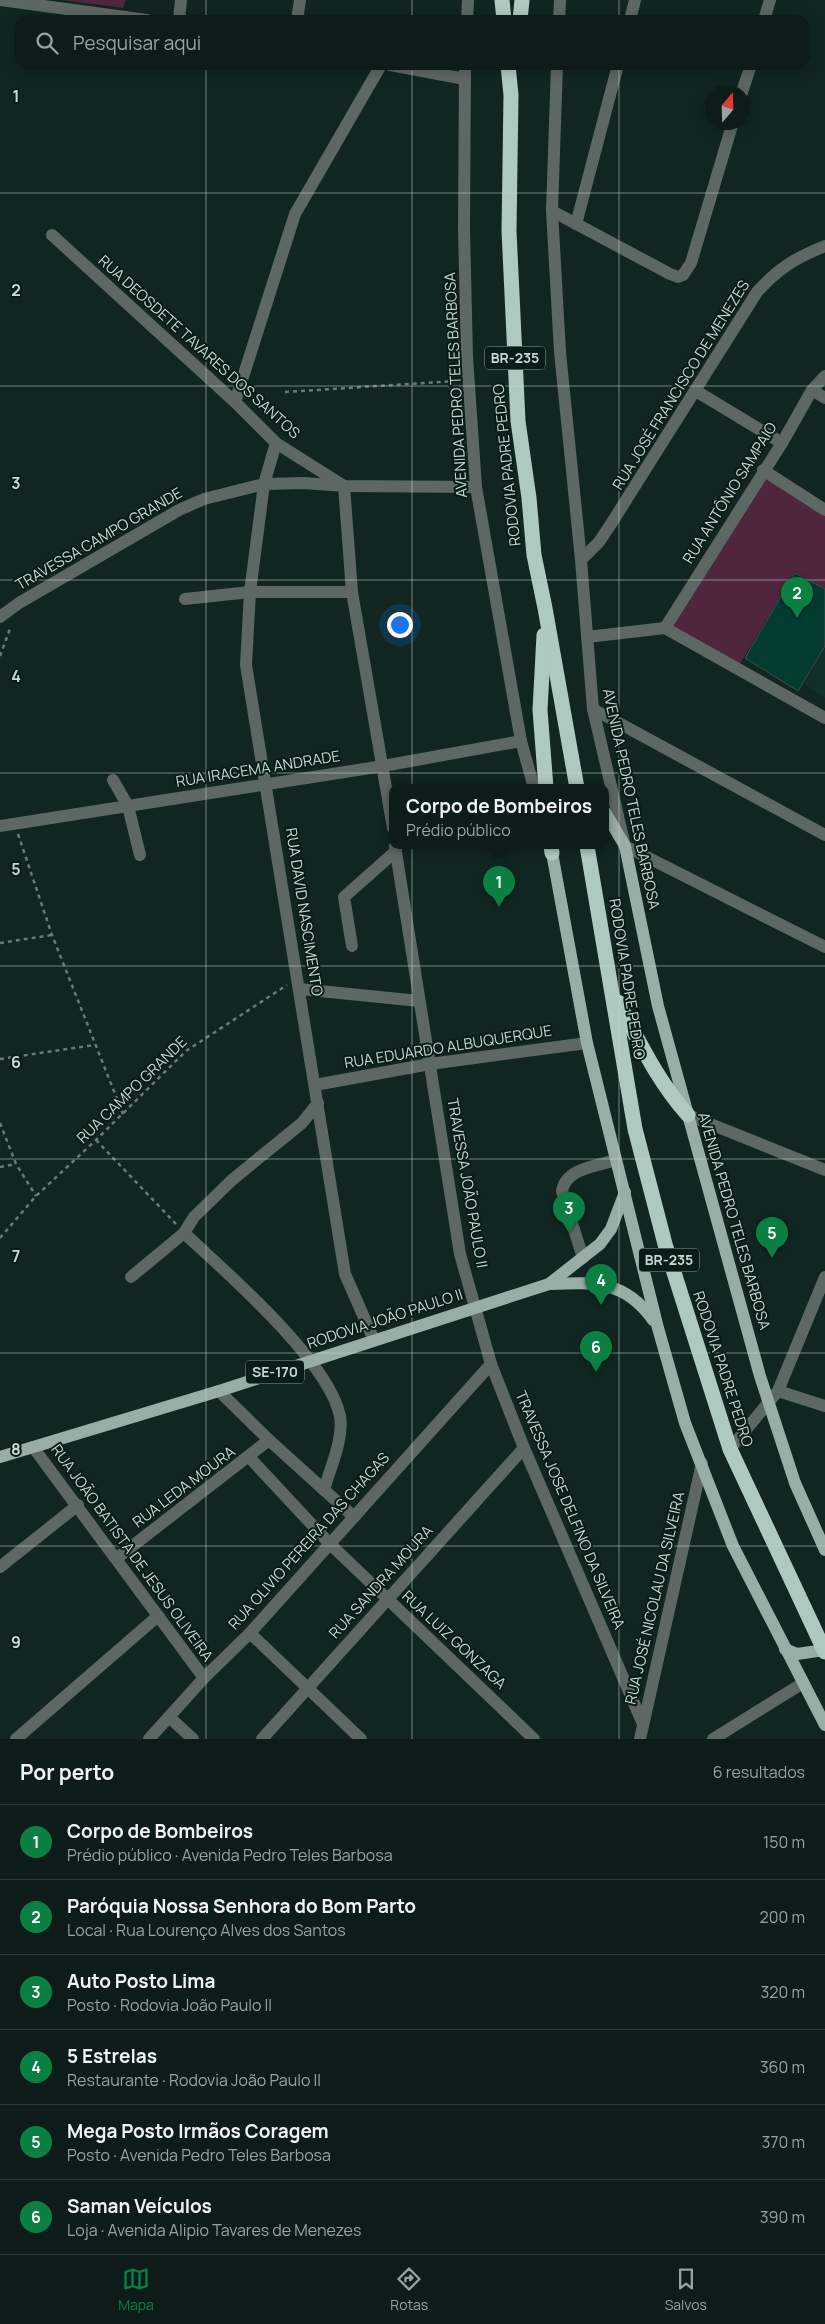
<!DOCTYPE html>
<html lang="pt">
<head>
<meta charset="utf-8">
<style>
  :root { --surface:#0d1c19; --page:#1b2926; --text:#f1f3f6; --muted:#9aa1a2; --line:#2d3a38; --accent:#0b8043 }
  body { margin:0; font-family:Manrope,sans-serif; background:var(--page); color:var(--text) }
  .compass { position:absolute; left:705px; top:85px; width:45px; height:45px; border-radius:50%; background:var(--surface); box-shadow:0 2px 12px #0003; rotate:19deg }
  .you { position:absolute; left:399px; top:624px; width:18px; height:18px; margin:-12px; border:4px solid #fff; border-radius:50%; background:#1a73e8; box-shadow:0 0 0 8px #1a73e833 }
  .badge { display:grid; place-items:center; width:32px; height:32px; border-radius:50%; background:var(--accent); color:#fff; font-size:16px; font-weight:700 }
  .pin { position:absolute; translate:-50% -41px; filter:drop-shadow(0 1px 2px #0008) }
  .pin::after { content:''; position:absolute; top:26px; width:18px; height:15px; background:inherit; clip-path:polygon(0 0,100% 0,50% 100%) }
  .popup { position:absolute; left:389px; top:784px; width:220px; height:65px; box-sizing:border-box; display:grid; place-content:center; border-radius:10px; background:var(--surface); filter:drop-shadow(0 1px 4px #0005); font-size:16px; white-space:nowrap; color:var(--muted) }
  .popup b { font-size:19px; color:var(--text) }
  .popup::after { content:''; position:absolute; left:50%; top:100%; margin-left:-10px; border:10px solid transparent; border-top-color:var(--surface) }
  .list { margin:0; padding:0; list-style:none }
  h2 { display:flex; justify-content:space-between; align-items:center; height:65px; margin:0; padding:0 20px; font-size:21px }
  h2 small { font-size:16px; font-weight:400; color:var(--muted) }
  .list li { display:grid; grid-template-columns:32px 1fr auto; gap:15px; align-items:center; box-sizing:border-box; height:75px; padding:0 20px; border-top:1px solid var(--line) }
  .list b { display:block; font-size:19px; white-space:nowrap }
  .list p { margin:0; font-size:16px; white-space:nowrap; color:var(--muted) }
  .list em { font-size:16px; font-style:normal; color:var(--muted) }
  .icon { flex:none; width:28px; height:28px; fill:none; stroke:currentColor; stroke-width:2; stroke-linecap:round; stroke-linejoin:round }
  .map { position:relative; flex:none; width:825px; height:1739px; overflow:hidden }
  .search { position:absolute; background:var(--surface); box-shadow:0 2px 12px #0003; left:15px; right:15px; top:15px; height:55px; display:flex; align-items:center; gap:12px; box-sizing:border-box; padding:0 18px; border-radius:15px; color:var(--muted); font-size:19px }
  .sheet { height:515px; background:var(--surface) }
  nav { display:flex; justify-content:space-around; align-items:center; box-sizing:border-box; height:70px; border-top:1px solid var(--line); background:var(--surface); font-size:14px; color:var(--muted) }
  nav a { display:grid; justify-items:center; gap:2px }
  nav .on { color:var(--accent) }
  .map>svg:first-child { display:block }
</style>
</head>
<body>
<div class="map">
<svg width="825" height="1739" viewBox="0 0 825 1739">
  <rect width="100%" height="100%" fill="#112621"/>
  <path fill="#113028" d="M825,648V698L804,684Z"/>
  <g fill="#4f263e">
    <path d="M62,0H126L123,8Z"/>
    <path d="M762,473L825,516V589L795,572L740,664L672,628Z"/>
  </g>
  <path fill="#043c31" stroke="#3b514a" d="M795,573L825,589V646L798,691L745,658Z"/>
  <g fill="none" stroke-linecap="round" stroke-linejoin="round">
    <g stroke="#697b76" stroke-width="2.5" stroke-dasharray="4 4" stroke-linecap="butt">
      <path d="M285,392L456,381"/>
      <path d="M0,656L11,626"/>
      <path d="M18,834L52,935L123,1114"/>
      <path d="M0,943L52,935"/>
      <path d="M0,1059L94,1045"/>
      <path d="M0,1123L16,1164L36,1196"/>
      <path d="M96,1140L176,1224"/>
      <path d="M0,1167L16,1164"/>
      <path d="M0,1238L36,1196L96,1140L186,1051L287,985"/>
    </g>
    <g stroke="#5d6764" stroke-width="12">
      <path d="M0,0L147,20"/>
      <path d="M179,20L181,0"/>
      <path d="M297,20L300,0"/>
      <path d="M467,20L468,0"/>
      <path d="M559,20L560,0"/>
      <path d="M630,20L635,0"/>
      <path d="M764,20L770,0"/>
      <path d="M390,65L465,79"/>
      <path d="M465,65L464,229L467,357L476,487L521,741L534,788"/>
      <path d="M557,65L552,211L560,352L581,560L593,709L625,846L825,947"/>
      <path d="M742,92L751,65"/>
      <path d="M552,211L670,274L678,277L683,275L691,263L733,122"/>
      <path d="M576,224L618,65"/>
      <path d="M52,235L235,402L276,443L344,486L476,487"/>
      <path d="M812,390L825,398"/>
      <path d="M696,391L782,443"/>
      <path d="M235,402L295,214L381,65"/>
      <path d="M763,470L825,510"/>
      <path d="M581,560L599,542L611,524L757,292C779,268 795,258 825,246"/>
      <path d="M185,599L250,592H352"/>
      <path d="M0,617L19,603L179,510L204,499L264,484L276,443"/>
      <path d="M665,628L782,443L812,390L825,376"/>
      <path d="M587,637L665,628L825,718"/>
      <path d="M593,709L825,835"/>
      <path d="M113,780L128,806L140,855"/>
      <path d="M0,826L383,766L521,741"/>
      <path d="M395,846L460,1254L491,1364L524,1448L643,1724"/>
      <path d="M352,946L344,897L396,851"/>
      <path d="M300,989L419,1001"/>
      <path d="M315,1085L430,1064L587,1043"/>
      <path d="M688,1115L825,1170"/>
      <path d="M184,1233C226,1272 329,1361 340,1416C344,1439 330,1468 324,1490"/>
      <path d="M583,1258L562,1191C566,1168 597,1166 616,1160"/>
      <path d="M131,1277L184,1233L194,1217L232,1180L302,1123L318,1103"/>
      <path d="M374,1340L345,1274L246,665L250,592L264,484L304,483L344,486L352,592L393,828"/>
      <path d="M219,1391L269,1440L354,1517"/>
      <path d="M778,1391L825,1406"/>
      <path d="M33,1447L204,1678"/>
      <path d="M730,1449L778,1391L825,1277"/>
      <path d="M249,1457L330,1544L534,1739"/>
      <path d="M117,1558L269,1440"/>
      <path d="M0,1567L78,1505"/>
      <path d="M250,1633L361,1739"/>
      <path d="M169,1717L193,1739"/>
      <path d="M16,1739L158,1616"/>
      <path d="M149,1739L204,1678L250,1633L491,1364"/>
      <path d="M262,1739L524,1448"/>
      <path d="M640,1739L702,1463"/>
      <path d="M713,1739L803,1683"/>
    </g>
    <g stroke="#98ada6" stroke-width="12">
      <path d="M605,812L625,846L658,1006L760,1376L795,1483L825,1550"/>
      <path d="M552,846V853L587,1043L658,1328L685,1423L733,1546L825,1725"/>
      <path d="M549,1284C593,1282 625,1280 653,1320"/>
      <path d="M0,1457L219,1391L549,1284L600,1244L611,1229L625,1192"/>
      <path d="M785,1649L797,1654L825,1650"/>
    </g>
    <g stroke="#afc8c0" stroke-width="15">
      <path d="M502,0L504,20"/>
      <path d="M520,20L522,0"/>
      <path d="M508,65L511,95L509,231L518,421L529,498L534,555L545,608L577,788"/>
      <path d="M544,635L540,710L546,788"/>
      <path d="M551,846L552,853"/>
      <path d="M587,846L635,1129L665,1244L730,1449L825,1652"/>
      <path d="M618,1002C639,1041 658,1082 688,1115"/>
    </g>
  </g>
  <path fill="none" stroke="#c9d6d2" stroke-width="1" stroke-opacity="0.55" d="M206,0V20M412,0V20M619,0V20M206,65V1739M412,65V1739M619,65V1739M0,193H825M0,386H825M0,580H825M0,773H825M0,966H825M0,1159H825M0,1353H825M0,1546H825"/>
  <g text-anchor="middle" stroke-width="4" stroke-linejoin="round" paint-order="stroke">
    <g fill="#081d17" stroke="#8f9e9a" stroke-width="1">
      <rect x="485" y="346.5" width="60" height="23" rx="4"/>
      <rect x="639" y="1248.5" width="60" height="23" rx="4"/>
      <rect x="246" y="1360.5" width="58" height="23" rx="4"/>
    </g>
    <g font-size="14" font-weight="bold" fill="#c9d6d2">
      <text x="515" y="363">BR-235</text>
      <text x="669" y="1265">BR-235</text>
      <text x="275" y="1377">SE-170</text>
    </g>
    <g font-size="15" fill="#c9d6d2" stroke="#081d17">
      <text transform="translate(199 347) rotate(42)" y="5">RUA DEOSDETE TAVARES DOS SANTOS</text>
      <text transform="translate(456 385) rotate(-93)" y="5">AVENIDA PEDRO TELES BARBOSA</text>
      <text transform="translate(681 385) rotate(-58)" y="5">RUA JOSÉ FRANCISCO DE MENEZES</text>
      <text transform="translate(507 465) rotate(-96)" y="5">RODOVIA PADRE PEDRO</text>
      <text transform="translate(730 493) rotate(-58)" y="5">RUA ANTÔNIO SAMPAIO</text>
      <text transform="translate(99 539) rotate(-30)" y="5">TRAVESSA CAMPO GRANDE</text>
      <text transform="translate(258 769) rotate(-9)" y="5">RUA IRACEMA ANDRADE</text>
      <text transform="translate(631 799) rotate(78)" y="5">AVENIDA PEDRO TELES BARBOSA</text>
      <text transform="translate(304 912) rotate(81)" y="5">RUA DAVID NASCIMENTO</text>
      <text transform="translate(627 979) rotate(81)" y="5">RODOVIA PADRE PEDRO</text>
      <text transform="translate(448 1047) rotate(-9)" y="5">RUA EDUARDO ALBUQUERQUE</text>
      <text transform="translate(132 1090) rotate(-44)" y="5">RUA CAMPO GRANDE</text>
      <text transform="translate(467 1183) rotate(80)" y="5">TRAVESSA JOÃO PAULO II</text>
      <text transform="translate(734 1221) rotate(74)" y="5">AVENIDA PEDRO TELES BARBOSA</text>
      <text transform="translate(385 1319) rotate(-18)" y="5">RODOVIA JOÃO PAULO II</text>
      <text transform="translate(723 1369) rotate(72)" y="5">RODOVIA PADRE PEDRO</text>
      <text transform="translate(184 1487) rotate(-37)" y="5">RUA LEDA MOURA</text>
      <text transform="translate(570 1510) rotate(67)" y="5">TRAVESSA JOSE DELFINO DA SILVEIRA</text>
      <text transform="translate(309 1541) rotate(-48)" y="5">RUA OLIVIO PEREIRA DAS CHAGAS</text>
      <text transform="translate(132 1553) rotate(54)" y="5">RUA JOÃO BATISTA DE JESUS OLIVEIRA</text>
      <text transform="translate(381 1582) rotate(-48)" y="5">RUA SANDRA MOURA</text>
      <text transform="translate(655 1598) rotate(-77)" y="5">RUA JOSÉ NICOLAU DA SILVEIRA</text>
      <text transform="translate(454 1640) rotate(43)" y="5">RUA LUIZ GONZAGA</text>
    </g>
  </g>
  <g font-size="16" text-anchor="middle" font-weight="bold" fill="#c9d6d2" stroke="#081d17" stroke-width="4" stroke-linejoin="round" paint-order="stroke">
    <text x="16" y="102">1</text>
    <text x="16" y="296">2</text>
    <text x="16" y="489">3</text>
    <text x="16" y="682">4</text>
    <text x="16" y="875">5</text>
    <text x="16" y="1068">6</text>
    <text x="16" y="1262">7</text>
    <text x="16" y="1455">8</text>
    <text x="16" y="1648">9</text>
  </g>
</svg>
<svg class="compass" viewBox="-18 -18 36 36"><path d="M0-13l5 13h-10z" fill="#e53935"/><path d="M0 13l5-13h-10z" fill="#9aa1a2"/></svg>
<div class="you"></div>
<div class="pin badge" style="left:499px;top:907px">1</div>
<div class="popup"><b>Corpo de Bombeiros</b>Prédio público</div>
<div class="pin badge" style="left:797px;top:618px">2</div>
<div class="pin badge" style="left:569px;top:1233px">3</div>
<div class="pin badge" style="left:601px;top:1305px">4</div>
<div class="pin badge" style="left:772px;top:1258px">5</div>
<div class="pin badge" style="left:596px;top:1372px">6</div>
<div class="search"><svg class="icon" aria-label="search" viewBox="0 0 24 24"><circle cx="10" cy="10" r="6"/><path d="M15 15l6 6"/></svg>Pesquisar aqui</div>
</div>
<section class="sheet">
<h2>Por perto<small>6 resultados</small></h2>
<ul class="list">
<li><span class="badge">1</span><div><b>Corpo de Bombeiros</b><p>Prédio público · Avenida Pedro Teles Barbosa</p></div><em>150 m</em></li>
<li><span class="badge">2</span><div><b>Paróquia Nossa Senhora do Bom Parto</b><p>Local · Rua Lourenço Alves dos Santos</p></div><em>200 m</em></li>
<li><span class="badge">3</span><div><b>Auto Posto Lima</b><p>Posto · Rodovia João Paulo II</p></div><em>320 m</em></li>
<li><span class="badge">4</span><div><b>5 Estrelas</b><p>Restaurante · Rodovia João Paulo II</p></div><em>360 m</em></li>
<li><span class="badge">5</span><div><b>Mega Posto Irmãos Coragem</b><p>Posto · Avenida Pedro Teles Barbosa</p></div><em>370 m</em></li>
<li><span class="badge">6</span><div><b>Saman Veículos</b><p>Loja · Avenida Alipio Tavares de Menezes</p></div><em>390 m</em></li>
</ul>
</section>
<nav>
<a class="on"><svg class="icon" aria-label="map" viewBox="0 0 24 24"><path d="M3 6l6-2 6 2 6-2v14l-6 2-6-2-6 2zM9 4v14M15 6v14"/></svg>Mapa</a>
<a><svg class="icon" aria-label="directions" viewBox="0 0 24 24"><path d="M12 3l9 9-9 9-9-9zM9 14v-3h6M13 9l2 2-2 2"/></svg>Rotas</a>
<a><svg class="icon" aria-label="saved" viewBox="0 0 24 24"><path d="M7 4h10v16l-5-4-5 4z"/></svg>Salvos</a>
</nav>
</body>
</html>
